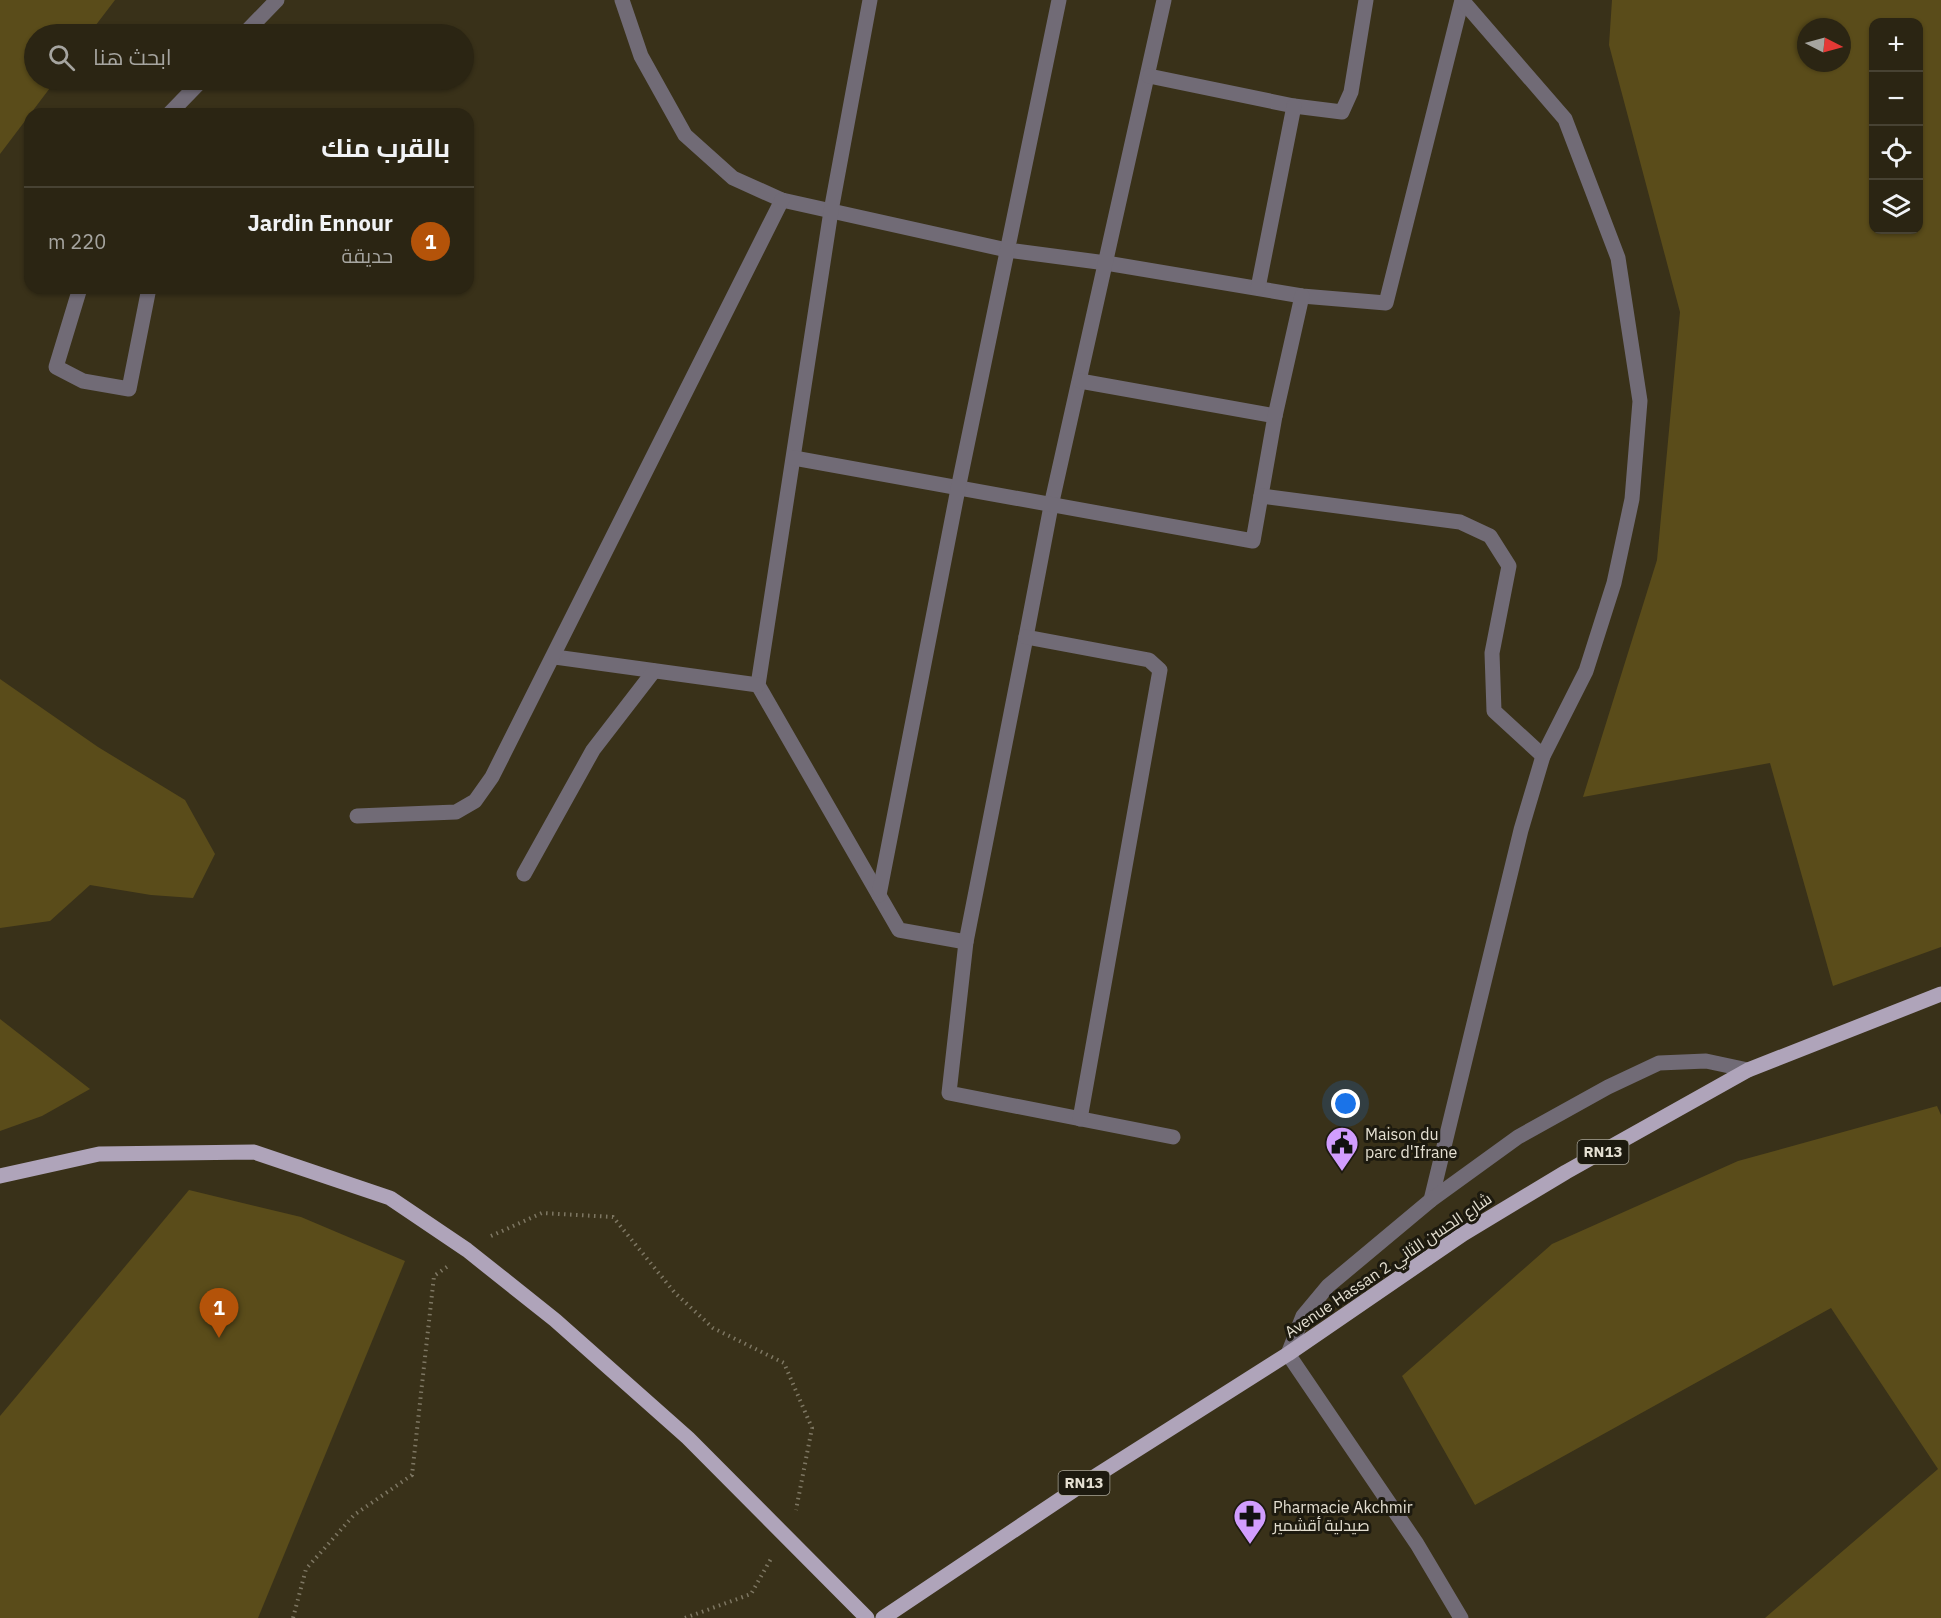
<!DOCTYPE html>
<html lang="ar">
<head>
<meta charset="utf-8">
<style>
  :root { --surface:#2b2513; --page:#373121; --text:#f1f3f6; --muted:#a6a5a0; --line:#474233; --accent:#b45309 }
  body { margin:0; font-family:"IBM Plex Sans",Cairo,sans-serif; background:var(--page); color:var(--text); direction:rtl }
  .controls { position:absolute; right:18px; top:18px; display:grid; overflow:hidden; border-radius:12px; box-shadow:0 2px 4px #0004 }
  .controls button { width:54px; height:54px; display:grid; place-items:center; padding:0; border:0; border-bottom:2px solid var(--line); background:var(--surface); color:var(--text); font:30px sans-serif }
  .compass { position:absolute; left:1797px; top:18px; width:54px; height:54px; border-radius:50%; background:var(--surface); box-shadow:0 2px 4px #0004; rotate:96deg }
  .you { position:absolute; left:1346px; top:1104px; width:21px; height:21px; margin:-15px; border:4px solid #fff; border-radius:50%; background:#1a73e8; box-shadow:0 0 0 9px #1a73e833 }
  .badge { display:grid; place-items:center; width:39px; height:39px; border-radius:50%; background:var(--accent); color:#fff; font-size:20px; font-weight:700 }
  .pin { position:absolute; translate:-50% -50px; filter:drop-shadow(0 2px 3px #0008) }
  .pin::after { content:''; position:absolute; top:32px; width:21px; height:18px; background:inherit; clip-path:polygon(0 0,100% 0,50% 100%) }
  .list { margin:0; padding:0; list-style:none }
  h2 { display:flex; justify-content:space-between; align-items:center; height:78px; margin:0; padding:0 24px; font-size:26px }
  h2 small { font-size:20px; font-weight:400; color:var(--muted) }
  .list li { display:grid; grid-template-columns:39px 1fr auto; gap:18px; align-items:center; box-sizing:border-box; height:108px; padding:0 24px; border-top:2px solid var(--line) }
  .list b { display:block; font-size:22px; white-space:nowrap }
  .list p { margin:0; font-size:20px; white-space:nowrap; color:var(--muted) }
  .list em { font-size:20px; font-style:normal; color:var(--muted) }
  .icon { flex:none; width:33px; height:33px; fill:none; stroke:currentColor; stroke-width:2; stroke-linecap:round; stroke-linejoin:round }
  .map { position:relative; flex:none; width:1941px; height:1618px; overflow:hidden; direction:ltr }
  .search { position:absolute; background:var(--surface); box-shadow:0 2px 4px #0004; left:24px; top:24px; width:450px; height:66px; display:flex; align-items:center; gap:15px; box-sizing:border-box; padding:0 21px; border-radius:33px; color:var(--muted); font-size:22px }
  .panel { position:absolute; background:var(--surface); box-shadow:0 2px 4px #0004; left:24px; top:108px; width:450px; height:186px; border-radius:18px; direction:rtl }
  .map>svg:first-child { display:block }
</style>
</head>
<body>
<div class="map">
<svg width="1941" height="1618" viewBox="0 0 1941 1618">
  <rect width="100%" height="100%" fill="#393119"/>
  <g fill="#5a4c1a" fill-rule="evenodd">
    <path d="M0,0H115L89,34H34V80H56L0,154Z"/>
    <path d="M1612,0H1941V947L1833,986L1770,763L1583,797L1657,560L1680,312L1609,45ZM1918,22V230H1874V22ZM1806,27H1842V63H1806Z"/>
    <path d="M0,679L98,747L185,800L215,854L193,898L151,895L90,885L50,921L0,928Z"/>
    <path d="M0,1019L90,1089L42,1116L0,1131Z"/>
    <path d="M1937,1106L1941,1115V1618H1765L1938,1469L1831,1308L1475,1505L1402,1376L1552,1244L1738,1161Z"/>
    <path d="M189,1190L301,1217L405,1261L258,1618H0V1416Z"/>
  </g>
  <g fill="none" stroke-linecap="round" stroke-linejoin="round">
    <g stroke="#7e7763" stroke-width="4" stroke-dasharray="1.5 4.5" stroke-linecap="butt">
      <path d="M491,1236L542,1213L613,1217L675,1293L713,1328L784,1363L812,1428L796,1510"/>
      <path d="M293,1618L306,1569L354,1515L412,1475L434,1276L448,1266"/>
      <path d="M685,1618L751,1594L772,1557"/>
    </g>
    <g stroke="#716b76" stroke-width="15">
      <path d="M622,0L641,56L685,135L733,178L782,200L1007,250L1106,263L1302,296L1386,303L1462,0"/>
      <path d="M870,0L831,211L758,685L899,930L966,942"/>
      <path d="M1164,0L1051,506L1026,637L966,942L949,1093L1173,1137"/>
      <path d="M244,34L277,0"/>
      <path d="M1149,76L1294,106L1342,112L1351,92L1366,0"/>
      <path d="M169,114L202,80"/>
      <path d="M80,288L56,367L83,381L129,389L149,288"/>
      <path d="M1258,288L1294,106"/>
      <path d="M1080,381L1275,416"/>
      <path d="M794,458L1253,541L1275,416L1302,296"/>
      <path d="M1261,496L1460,522L1490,536L1509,566L1492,653L1494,711L1543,756"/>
      <path d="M1026,637L1149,660L1160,670L1080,1119"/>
      <path d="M555,657L758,685"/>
      <path d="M357,816L456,812L475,801L492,777L782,200"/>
      <path d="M524,874L593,750L654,671"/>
      <path d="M879,895L958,489L1059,0"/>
      <path d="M1431,1200L1521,830L1543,756L1586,671L1614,583L1632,499L1640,401L1618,258L1565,119L1462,0"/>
      <path d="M1461,1618L1417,1544L1288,1354L1303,1316L1328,1286L1431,1200L1518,1137L1608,1087L1659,1063L1706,1061L1748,1070"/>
    </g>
    <g stroke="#afa4ba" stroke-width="15">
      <path d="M0,1176L99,1154L254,1152L390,1198L467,1250L555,1320L688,1438L867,1618"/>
      <path d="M883,1618L1083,1484L1288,1354L1463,1234L1566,1172L1748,1070L1941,994"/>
    </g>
  </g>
  <defs>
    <symbol id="civic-pin" viewBox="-11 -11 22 30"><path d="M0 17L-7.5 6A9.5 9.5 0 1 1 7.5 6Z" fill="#d19dfe" stroke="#1d1a0f"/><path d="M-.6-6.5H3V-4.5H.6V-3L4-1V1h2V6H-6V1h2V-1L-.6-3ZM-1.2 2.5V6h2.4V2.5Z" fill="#111"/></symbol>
    <symbol id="pharmacy-pin" viewBox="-11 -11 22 30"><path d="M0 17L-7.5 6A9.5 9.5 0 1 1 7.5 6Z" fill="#d19dfe" stroke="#1d1a0f"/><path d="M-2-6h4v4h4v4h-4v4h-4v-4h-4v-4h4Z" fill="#111"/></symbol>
  </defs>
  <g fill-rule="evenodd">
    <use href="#civic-pin" x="1323" y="1124" width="38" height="52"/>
    <use href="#pharmacy-pin" x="1231" y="1497" width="38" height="52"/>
  </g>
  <g text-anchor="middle" stroke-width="6" stroke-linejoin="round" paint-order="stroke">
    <g fill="#1d1a0f" stroke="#a8a497" stroke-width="1.5">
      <rect x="1577.5" y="1140" width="51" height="24" rx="4.5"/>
      <rect x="1058.5" y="1471" width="51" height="24" rx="4.5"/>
    </g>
    <g font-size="15" font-weight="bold" fill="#e4dfd1">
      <text x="1603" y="1157">RN13</text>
      <text x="1084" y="1488">RN13</text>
    </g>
    <g font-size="16" fill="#e4dfd1" stroke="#1d1a0f" text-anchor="start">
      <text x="1365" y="1140">Maison du<tspan x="1365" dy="18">parc d'Ifrane</tspan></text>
      <text x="1273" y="1513">Pharmacie Akchmir<tspan x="1273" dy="18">صيدلية أقشمير</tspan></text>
    </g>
    <g font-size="16" fill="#e4dfd1" stroke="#1d1a0f">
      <text transform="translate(1388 1265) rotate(-34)" y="6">Avenue Hassan 2 شارع الحسن الثاني</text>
    </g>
  </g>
</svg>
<div class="controls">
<button>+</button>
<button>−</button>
<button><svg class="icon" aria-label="locate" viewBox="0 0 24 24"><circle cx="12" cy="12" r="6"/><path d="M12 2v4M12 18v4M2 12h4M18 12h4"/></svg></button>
<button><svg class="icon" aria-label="layers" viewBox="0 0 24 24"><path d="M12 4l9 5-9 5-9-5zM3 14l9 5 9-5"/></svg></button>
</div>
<svg class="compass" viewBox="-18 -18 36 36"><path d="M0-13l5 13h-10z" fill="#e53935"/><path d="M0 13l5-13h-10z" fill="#a6a5a0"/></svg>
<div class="you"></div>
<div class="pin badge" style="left:219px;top:1338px">1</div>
<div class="search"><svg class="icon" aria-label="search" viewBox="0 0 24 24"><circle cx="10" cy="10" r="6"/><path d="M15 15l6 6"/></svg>ابحث هنا</div>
<section class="panel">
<h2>بالقرب منك<small></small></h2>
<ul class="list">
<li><span class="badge">1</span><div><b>Jardin Ennour</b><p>حديقة</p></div><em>220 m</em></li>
</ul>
</section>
</div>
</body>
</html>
